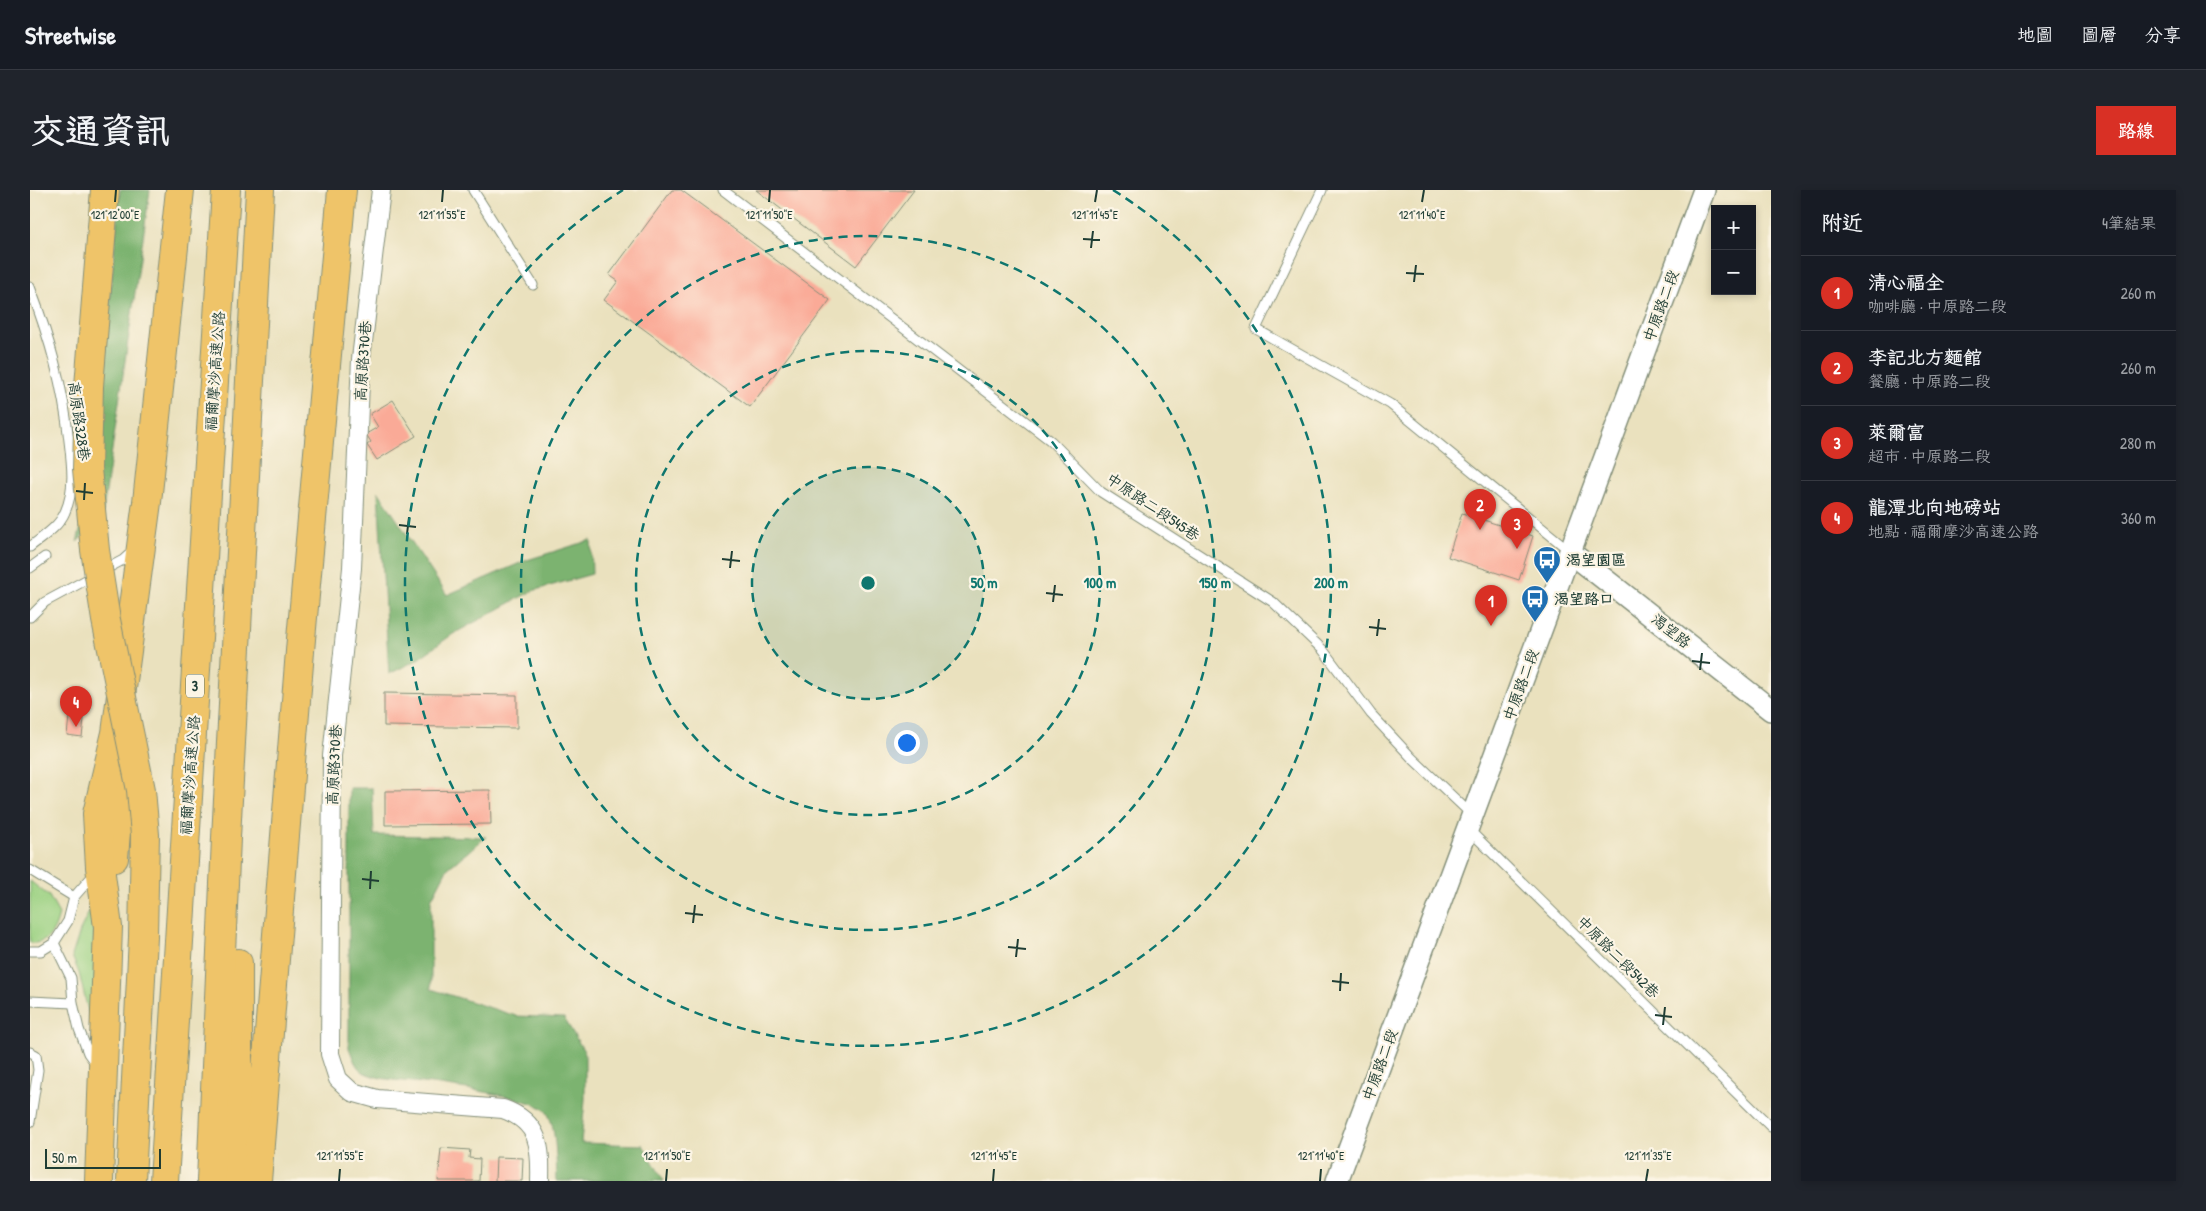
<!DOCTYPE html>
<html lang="zh-TW">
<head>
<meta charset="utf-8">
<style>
  :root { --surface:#171b24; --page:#20242c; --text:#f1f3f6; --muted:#9ea1a6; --line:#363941; --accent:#d93025 }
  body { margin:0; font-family:"Patrick Hand","LXGW WenKai TC",sans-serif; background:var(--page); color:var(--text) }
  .controls { position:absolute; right:15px; top:15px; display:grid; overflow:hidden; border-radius:0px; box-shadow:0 2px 8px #0003 }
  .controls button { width:45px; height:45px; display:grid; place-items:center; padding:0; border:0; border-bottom:1px solid var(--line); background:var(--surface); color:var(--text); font:25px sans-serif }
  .scale { position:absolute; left:15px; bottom:12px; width:116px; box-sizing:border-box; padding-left:5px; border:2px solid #1f3d34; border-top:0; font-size:14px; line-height:18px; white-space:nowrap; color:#1f3d34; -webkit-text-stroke:4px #fcf5e5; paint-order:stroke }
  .you { position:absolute; left:876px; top:552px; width:18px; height:18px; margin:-12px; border:4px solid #fff; border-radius:50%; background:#1a73e8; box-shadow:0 0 0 8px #1a73e833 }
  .badge { display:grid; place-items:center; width:32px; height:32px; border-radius:50%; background:var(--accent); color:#fff; font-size:16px; font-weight:700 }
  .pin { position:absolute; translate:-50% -41px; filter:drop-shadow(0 1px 2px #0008) }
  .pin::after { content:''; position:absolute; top:26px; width:18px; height:15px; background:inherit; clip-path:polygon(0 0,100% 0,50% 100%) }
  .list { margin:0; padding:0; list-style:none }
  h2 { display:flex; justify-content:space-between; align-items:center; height:65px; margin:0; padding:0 20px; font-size:21px }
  h2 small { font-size:16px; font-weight:400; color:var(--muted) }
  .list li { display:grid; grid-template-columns:32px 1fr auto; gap:15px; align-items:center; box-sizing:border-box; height:75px; padding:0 20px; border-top:1px solid var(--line) }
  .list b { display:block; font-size:19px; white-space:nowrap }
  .list p { margin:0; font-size:16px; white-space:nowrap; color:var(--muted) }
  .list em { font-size:16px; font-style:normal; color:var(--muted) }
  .map { position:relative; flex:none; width:1741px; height:991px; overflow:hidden; border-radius:0px }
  header { display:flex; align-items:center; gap:30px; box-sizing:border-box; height:70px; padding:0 25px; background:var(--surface); border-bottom:1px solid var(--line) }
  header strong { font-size:24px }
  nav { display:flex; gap:28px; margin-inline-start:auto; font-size:18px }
  .intro { display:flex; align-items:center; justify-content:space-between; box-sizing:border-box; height:120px; padding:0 30px }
  h1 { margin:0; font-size:35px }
  .button { padding:12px 22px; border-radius:0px; background:var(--accent); color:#fff; font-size:18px; font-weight:700 }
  main { display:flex; gap:30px; padding:0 30px }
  aside { flex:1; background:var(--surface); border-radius:0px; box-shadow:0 2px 8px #0003 }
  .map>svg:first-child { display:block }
</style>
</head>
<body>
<header>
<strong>Streetwise</strong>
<nav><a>地圖</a><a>圖層</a><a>分享</a></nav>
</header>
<div class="intro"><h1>交通資訊</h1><a class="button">路線</a></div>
<main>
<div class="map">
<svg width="1741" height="991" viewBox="0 0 1741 991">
  <rect width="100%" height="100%" fill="#fcf5e5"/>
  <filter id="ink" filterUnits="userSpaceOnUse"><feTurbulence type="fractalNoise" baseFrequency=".02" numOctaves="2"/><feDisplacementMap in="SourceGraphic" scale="10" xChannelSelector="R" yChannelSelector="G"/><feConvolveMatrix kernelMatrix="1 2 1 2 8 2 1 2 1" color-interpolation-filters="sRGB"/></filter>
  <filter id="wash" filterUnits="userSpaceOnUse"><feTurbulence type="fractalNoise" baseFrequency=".0096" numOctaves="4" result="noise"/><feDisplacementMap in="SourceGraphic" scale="20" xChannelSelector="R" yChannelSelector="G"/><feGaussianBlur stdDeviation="1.12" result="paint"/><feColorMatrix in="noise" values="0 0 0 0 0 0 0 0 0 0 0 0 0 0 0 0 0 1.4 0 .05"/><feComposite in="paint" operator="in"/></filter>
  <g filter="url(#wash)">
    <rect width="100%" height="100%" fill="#eae1be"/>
    <g fill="#9bd182" stroke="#5d875b">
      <path d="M0,691L19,706L29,724C25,741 19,754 0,753Z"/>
      <path d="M62,716L69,797L64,846L49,783L42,766L51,738Z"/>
    </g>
    <g fill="#7cb370" stroke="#4e7852">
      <path d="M90,0H120L72,328L47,352L62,296Z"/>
      <path d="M348,301L417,405L497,370L561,350L562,384L502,401L423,444L385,471L359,484Z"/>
      <path d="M319,598H342L344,645L456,647L417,679L401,710V799L486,826L534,828L555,863V909L551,953L613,955L634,991H527C526,973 527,933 515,920C501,907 414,895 392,893C376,891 349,890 335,883C325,878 323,867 319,858Z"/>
    </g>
    <g id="blocks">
      <g fill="#faaa97">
        <path d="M642,0H651L800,110L720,217L574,110L588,91L579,85Z"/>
        <path d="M726,0H884L826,76Z"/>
        <path d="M363,210L386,246L347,270L337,255L341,252L336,244L348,237L340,224Z"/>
        <path d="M1432,323L1503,346L1489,390L1418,367Z"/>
        <path d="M354,503L487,505V538L354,536Z"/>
        <path d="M39,527L54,529L52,547L37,545Z"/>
        <path d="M460,600L461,634L355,635V601Z"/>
        <path d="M411,958L440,960L439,968L450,969L449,991H408Z"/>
        <path d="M466,967L493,968L492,991H465Z"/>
      </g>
    </g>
  </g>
  <g filter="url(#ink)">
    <use href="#blocks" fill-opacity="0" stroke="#848f79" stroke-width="1"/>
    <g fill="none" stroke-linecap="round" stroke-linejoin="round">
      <defs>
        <g id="service">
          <path d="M443,0L503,95"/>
          <path d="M693,0L1021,251L1071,302L1243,412L1293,460L1341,524L1382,568L1441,624"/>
          <path d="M1292,0L1226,139L1360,214L1540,361"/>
          <path d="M0,97C20,150 33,195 39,251C42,275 45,300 35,322C29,337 12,347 0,357"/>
          <path d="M0,378L15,367"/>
          <path d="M0,427L15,412L93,370L104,360"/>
          <path d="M1438,639L1741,937"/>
          <path d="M0,680L44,707"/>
          <path d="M24,753L41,788L43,813L49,839L58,863L66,874"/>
          <path d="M0,761H11L24,753L38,731L44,707L65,683"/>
          <path d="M0,811L43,813"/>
          <path d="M0,862L6,865L8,880L0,932"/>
        </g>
        <path id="minor" d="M351,0L331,169L322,378L302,566L300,864L308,889L322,902L347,909L473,919C510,932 511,957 510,991"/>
        <g id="tertiary">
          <path d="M1540,362L1741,520"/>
          <path d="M1307,991L1674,0"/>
        </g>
        <g id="motorway">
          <path d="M59,196L75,0"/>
          <path d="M84,668L91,581"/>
          <path d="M208,773V991"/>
          <path d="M69,991L78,737L70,677L67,624L86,543L117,312L150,0"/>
          <path d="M134,991L196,0"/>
          <path d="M181,991L196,648L230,0"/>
          <path d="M227,991L271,449L312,0"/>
        </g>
      </defs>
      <use href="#service" stroke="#848f79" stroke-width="11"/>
      <use href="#minor" stroke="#848f79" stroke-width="20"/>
      <use href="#tertiary" stroke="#848f79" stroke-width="24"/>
      <use href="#motorway" stroke="#848f79" stroke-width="30"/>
      <use href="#service" stroke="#fff" stroke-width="9"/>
      <use href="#minor" stroke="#fff" stroke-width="18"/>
      <use href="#tertiary" stroke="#fff" stroke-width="21"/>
      <use href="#motorway" stroke="#efc469" stroke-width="28"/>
      <defs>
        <path id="motorway-bridge" d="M59,196L57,279L65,360L76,430L111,600L115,645L113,747L101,991"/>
      </defs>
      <use href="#motorway-bridge" stroke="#848f79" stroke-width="30" stroke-linecap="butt"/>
      <use href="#motorway-bridge" stroke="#efc469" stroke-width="28"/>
    </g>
  </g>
  <path fill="none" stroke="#1f3d34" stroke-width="2" d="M85,12L86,0M412,12L413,0M739,12L740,0M1065,12L1067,0M1392,12L1394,0M1053,49L1070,50M1061,58L1063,41M1376,83L1394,84M1384,92L1386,75M46,301L63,303M54,310L55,293M369,335L386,337M377,344L379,327M692,369L710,371M700,378L702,361M1016,403L1033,405M1023,412L1025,395M1339,437L1356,439M1347,446L1349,429M1662,471L1680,473M1670,480L1672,463M332,689L349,691M340,699L341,681M655,723L673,725M663,733L665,715M978,757L996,759M986,767L988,749M1302,791L1319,793M1310,801L1311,783M1625,825L1642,827M1633,835L1635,817M309,991L310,979M636,991L637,979M963,991L964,979M1290,991L1291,979M1616,991L1618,979"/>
  <circle cx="838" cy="393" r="116" fill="#0f766e" fill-opacity=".12"/>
  <g fill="none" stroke="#0f766e" stroke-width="2.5" stroke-dasharray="9 6">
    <circle cx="838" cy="393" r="116"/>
    <circle cx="838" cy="393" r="232"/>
    <circle cx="838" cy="393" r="347"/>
    <path d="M1083 0A463 463 0 1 1 593 0"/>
  </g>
  <defs>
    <symbol id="bus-pin" viewBox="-11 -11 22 30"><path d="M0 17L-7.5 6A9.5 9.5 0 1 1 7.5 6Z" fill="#1f6fb2" stroke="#fcf5e5"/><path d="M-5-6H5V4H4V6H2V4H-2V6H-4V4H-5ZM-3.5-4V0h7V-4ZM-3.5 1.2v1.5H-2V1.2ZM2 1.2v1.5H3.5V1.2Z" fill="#fff"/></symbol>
  </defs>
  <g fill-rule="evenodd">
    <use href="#bus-pin" x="1501" y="354" width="32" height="43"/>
    <use href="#bus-pin" x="1489" y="393" width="32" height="43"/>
  </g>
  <g text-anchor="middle" stroke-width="4.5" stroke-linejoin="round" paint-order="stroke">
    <rect fill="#fcf5e5" stroke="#617469" stroke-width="1" x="156" y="484.5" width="18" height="23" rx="4"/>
    <g font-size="14" font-weight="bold" fill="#1f3d34">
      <text x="165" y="501">3</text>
    </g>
    <g font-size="15" fill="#1f3d34" stroke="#fcf5e5">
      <text transform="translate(1631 116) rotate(-70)" y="5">中原路二段</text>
      <text transform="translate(333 171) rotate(-86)" y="5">高原路370巷</text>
      <text transform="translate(185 181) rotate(-86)" y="5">福爾摩沙高速公路</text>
      <text transform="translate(49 231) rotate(82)" y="5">高原路328巷</text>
      <text transform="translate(1123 317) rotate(34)" y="5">中原路二段545巷</text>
      <text transform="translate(1641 441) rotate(38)" y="5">渴望路</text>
      <text transform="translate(1491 495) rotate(-70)" y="5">中原路二段</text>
      <text transform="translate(304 575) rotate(-87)" y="5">高原路370巷</text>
      <text transform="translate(160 585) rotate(-86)" y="5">福爾摩沙高速公路</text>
      <text transform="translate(1588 767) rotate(45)" y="5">中原路二段542巷</text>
      <text transform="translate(1350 875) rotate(-70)" y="5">中原路二段</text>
    </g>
    <g font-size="15" font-weight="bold" fill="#1f3d34" stroke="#fcf5e5" text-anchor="start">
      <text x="1536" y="375">渴望園區</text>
      <text x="1524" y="414">渴望路口</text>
    </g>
  </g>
  <g font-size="12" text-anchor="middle" fill="#1f3d34" stroke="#fcf5e5" stroke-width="4.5" stroke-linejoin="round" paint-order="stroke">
    <text x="85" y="29">121°12'00"E</text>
    <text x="412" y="29">121°11'55"E</text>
    <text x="739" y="29">121°11'50"E</text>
    <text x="1065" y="29">121°11'45"E</text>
    <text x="1392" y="29">121°11'40"E</text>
    <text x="310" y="970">121°11'55"E</text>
    <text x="637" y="970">121°11'50"E</text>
    <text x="964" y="970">121°11'45"E</text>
    <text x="1291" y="970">121°11'40"E</text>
    <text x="1618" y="970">121°11'35"E</text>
  </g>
  <circle cx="838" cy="393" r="8" fill="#0f766e" stroke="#fcf5e5" stroke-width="2.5"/>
  <g font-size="15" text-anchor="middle" font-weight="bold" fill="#0f766e" stroke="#fcf5e5" stroke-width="4.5" stroke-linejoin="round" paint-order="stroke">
    <text x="954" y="398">50 m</text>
    <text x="1070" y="398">100 m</text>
    <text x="1185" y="398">150 m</text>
    <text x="1301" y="398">200 m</text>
  </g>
</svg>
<div class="controls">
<button>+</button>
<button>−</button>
</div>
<div class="scale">50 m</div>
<div class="you"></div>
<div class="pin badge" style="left:1461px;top:436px">1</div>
<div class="pin badge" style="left:1450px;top:340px">2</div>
<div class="pin badge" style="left:1487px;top:359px">3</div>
<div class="pin badge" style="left:46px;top:537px">4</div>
</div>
<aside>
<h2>附近<small>4筆結果</small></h2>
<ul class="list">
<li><span class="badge">1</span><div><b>清心福全</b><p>咖啡廳 · 中原路二段</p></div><em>260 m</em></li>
<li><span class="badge">2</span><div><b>李記北方麵館</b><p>餐廳 · 中原路二段</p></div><em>260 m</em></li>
<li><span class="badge">3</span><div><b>萊爾富</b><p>超市 · 中原路二段</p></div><em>280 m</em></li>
<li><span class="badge">4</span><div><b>龍潭北向地磅站</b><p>地點 · 福爾摩沙高速公路</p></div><em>360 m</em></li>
</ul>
</aside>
</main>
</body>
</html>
